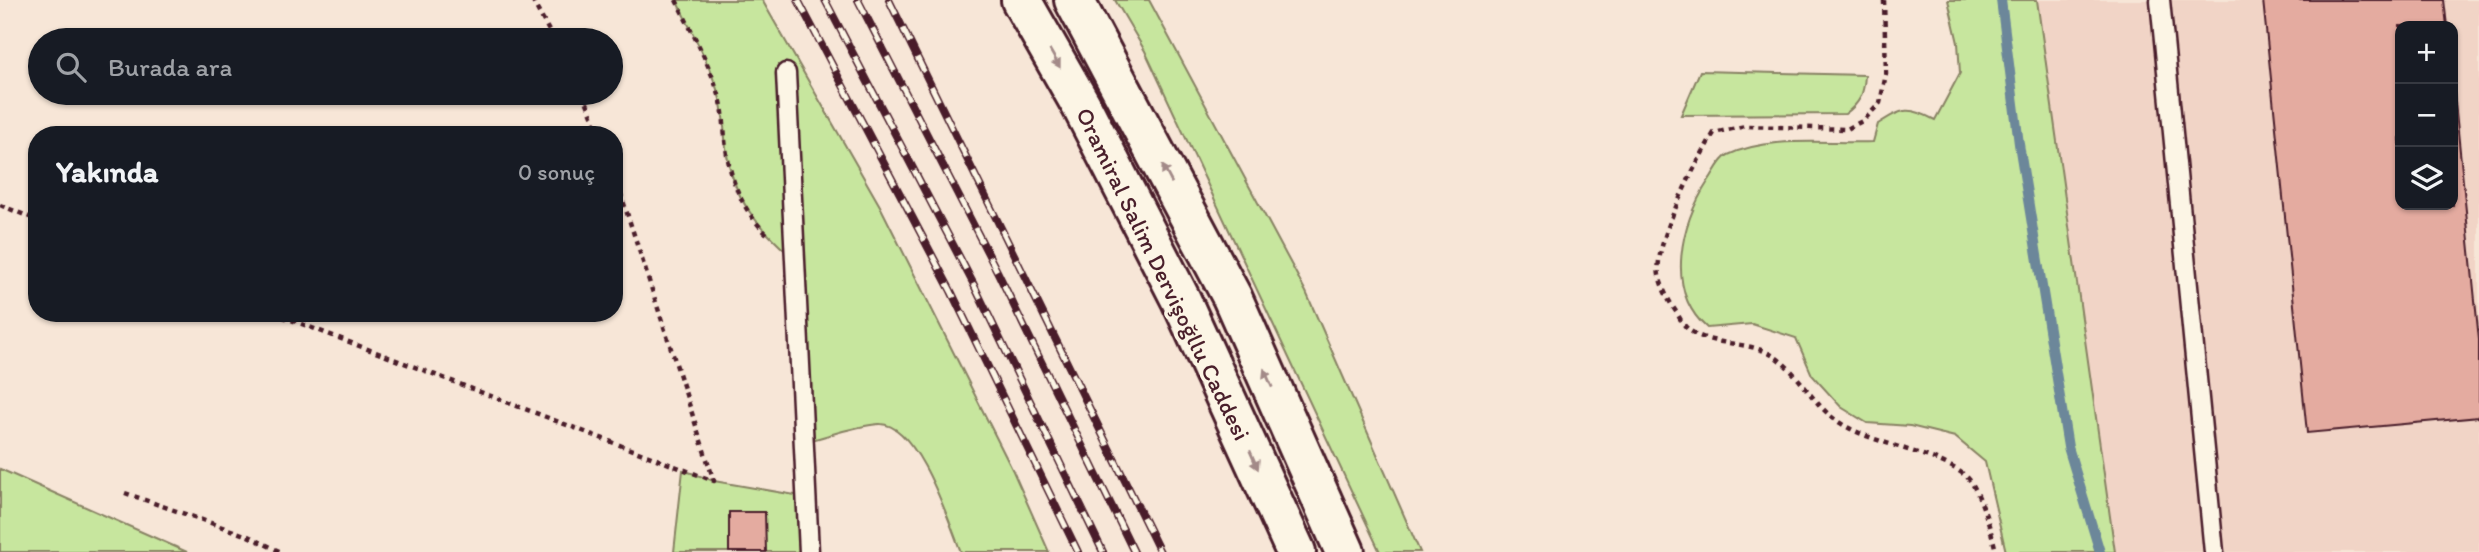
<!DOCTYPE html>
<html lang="tr">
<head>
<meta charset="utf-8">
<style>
  :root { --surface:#171b24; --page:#20242c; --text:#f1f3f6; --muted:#9ea1a6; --line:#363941 }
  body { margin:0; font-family:Itim,sans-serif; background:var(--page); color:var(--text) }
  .controls { position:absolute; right:21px; top:21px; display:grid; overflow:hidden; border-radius:14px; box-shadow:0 2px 5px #0004 }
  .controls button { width:63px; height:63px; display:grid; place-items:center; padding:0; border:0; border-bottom:2px solid var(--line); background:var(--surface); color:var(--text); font:35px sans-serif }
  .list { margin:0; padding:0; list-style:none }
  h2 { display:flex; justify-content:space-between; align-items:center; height:91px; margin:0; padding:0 28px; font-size:30px }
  h2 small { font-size:23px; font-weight:400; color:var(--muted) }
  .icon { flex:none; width:38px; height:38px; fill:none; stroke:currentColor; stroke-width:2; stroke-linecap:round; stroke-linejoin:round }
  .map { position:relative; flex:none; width:2479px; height:552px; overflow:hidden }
  .search { position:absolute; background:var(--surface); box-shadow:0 2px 5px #0004; left:28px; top:28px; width:595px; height:77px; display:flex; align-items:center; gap:18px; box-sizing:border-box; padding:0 24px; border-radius:38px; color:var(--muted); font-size:26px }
  .panel { position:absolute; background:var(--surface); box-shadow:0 2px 5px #0004; left:28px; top:126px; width:595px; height:196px; border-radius:28px }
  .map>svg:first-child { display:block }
</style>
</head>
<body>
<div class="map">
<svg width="2479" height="552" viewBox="0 0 2479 552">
  <rect width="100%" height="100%" fill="#f7e6d7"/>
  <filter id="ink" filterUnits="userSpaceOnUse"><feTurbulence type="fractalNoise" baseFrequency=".0143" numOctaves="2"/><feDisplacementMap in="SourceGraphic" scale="14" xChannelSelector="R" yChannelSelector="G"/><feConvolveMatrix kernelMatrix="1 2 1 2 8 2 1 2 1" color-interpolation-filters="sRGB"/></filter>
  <g filter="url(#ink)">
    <path fill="#f1d4c6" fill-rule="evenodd" d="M2037,0H2479V552H2115ZM2400,26H2453V205H2400Z"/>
    <g fill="#c7e69e" stroke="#888264" stroke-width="2">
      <path d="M676,0H762L880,206L1013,471L1049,552H961C949,522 917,422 879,424C854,426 828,436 804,442L795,260C757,225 733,201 726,148C724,132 724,114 720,99C710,64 692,32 676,0Z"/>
      <path d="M1115,0H1149L1306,292L1420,552H1380L1145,51Z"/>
      <path d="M1948,0H2037L2115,552H2006L1985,462L1955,437L1910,426L1867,423L1841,407L1812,375L1796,338L1752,324L1707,328C1664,290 1681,223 1709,180C1714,173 1720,159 1728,155C1771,135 1827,144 1873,142L1878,124C1903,108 1909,106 1935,120L1960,73L1958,43Z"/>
      <path d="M1700,71L1865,75C1864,94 1860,103 1845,114L1681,115Z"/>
      <path d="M0,469L187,552H0Z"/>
      <path d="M683,470L714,481L807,497L809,552H674Z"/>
    </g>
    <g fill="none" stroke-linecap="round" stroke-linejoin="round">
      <path stroke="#6c879a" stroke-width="10" d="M2001,0L2019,144L2068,447L2100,552"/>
    </g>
    <g fill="#e4aba0" stroke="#4a1f2b" stroke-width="2">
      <path d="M2263,0H2444L2447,26H2400V205H2453V82L2479,340V417L2307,433Z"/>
      <path d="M729,512H765L766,552H729Z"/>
    </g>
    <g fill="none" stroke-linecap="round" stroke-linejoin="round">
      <defs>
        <g id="service">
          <path d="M2160,0L2214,552"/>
          <path d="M786,73L809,552"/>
        </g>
        <g id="secondary">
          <path d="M1021,0L1081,105L1181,300L1296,552"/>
          <path d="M1074,0L1232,297L1345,552"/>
        </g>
      </defs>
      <use href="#service" stroke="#4a1f2b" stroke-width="23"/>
      <use href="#secondary" stroke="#4a1f2b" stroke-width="44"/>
      <g stroke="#4a1f2b" stroke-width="4.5" stroke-dasharray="5 5" stroke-linecap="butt">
        <path d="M532,0L554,40"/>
        <path d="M676,0C692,32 709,63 720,98C724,111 724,127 725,140C729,177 741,210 769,236"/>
        <path d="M1884,0L1886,74L1880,103L1864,120L1847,129L1745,126L1714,133C1697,160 1653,244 1659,275C1662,288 1669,302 1677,313C1680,319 1684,326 1689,330C1713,347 1745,340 1770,354C1798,369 1810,402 1837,421C1871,445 1942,453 1968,478C1979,489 1993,536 1996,552"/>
        <path d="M583,93L600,135"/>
        <path d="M0,205L37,220"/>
        <path d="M273,313L714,481L614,173"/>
        <path d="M125,493L248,536L281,552"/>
      </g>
      <use href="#service" stroke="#fcf5e5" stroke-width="18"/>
      <use href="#secondary" stroke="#fcf5e5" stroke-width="38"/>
      <defs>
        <g id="rail">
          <path d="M798,0L951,291L1078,552"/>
          <path d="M825,0L973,283L1103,552"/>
          <path d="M858,0L998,273L1134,552"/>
          <path d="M889,0L1160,552"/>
        </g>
      </defs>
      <use href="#rail" stroke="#4a1f2b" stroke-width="8"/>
      <use href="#rail" stroke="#fcf5e5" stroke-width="5" stroke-dasharray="16" stroke-linecap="butt"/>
    </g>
    <defs><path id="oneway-solid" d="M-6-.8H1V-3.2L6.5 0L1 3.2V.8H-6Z" transform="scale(1.75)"/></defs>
    <g fill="#a38a88">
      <use href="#oneway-solid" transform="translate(1055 59) rotate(60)"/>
      <use href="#oneway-solid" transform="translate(1167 174) rotate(-118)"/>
      <use href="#oneway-solid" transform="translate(1268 378) rotate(-114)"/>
      <use href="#oneway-solid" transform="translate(1254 460) rotate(66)"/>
    </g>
  </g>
  <g text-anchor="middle" stroke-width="7" stroke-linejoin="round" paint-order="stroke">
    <g font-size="24" fill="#4a1f2b" stroke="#fcf5e5">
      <text transform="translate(1163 274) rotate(64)" y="8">Oramiral Salim Dervişoğllu Caddesi</text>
    </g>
  </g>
</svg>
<div class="controls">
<button>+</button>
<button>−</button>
<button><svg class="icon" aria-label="layers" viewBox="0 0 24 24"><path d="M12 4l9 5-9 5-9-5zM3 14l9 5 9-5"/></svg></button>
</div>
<div class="search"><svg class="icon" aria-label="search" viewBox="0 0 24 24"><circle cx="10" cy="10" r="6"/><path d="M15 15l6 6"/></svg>Burada ara</div>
<section class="panel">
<h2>Yakında<small>0 sonuç</small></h2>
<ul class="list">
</ul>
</section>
</div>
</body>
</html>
